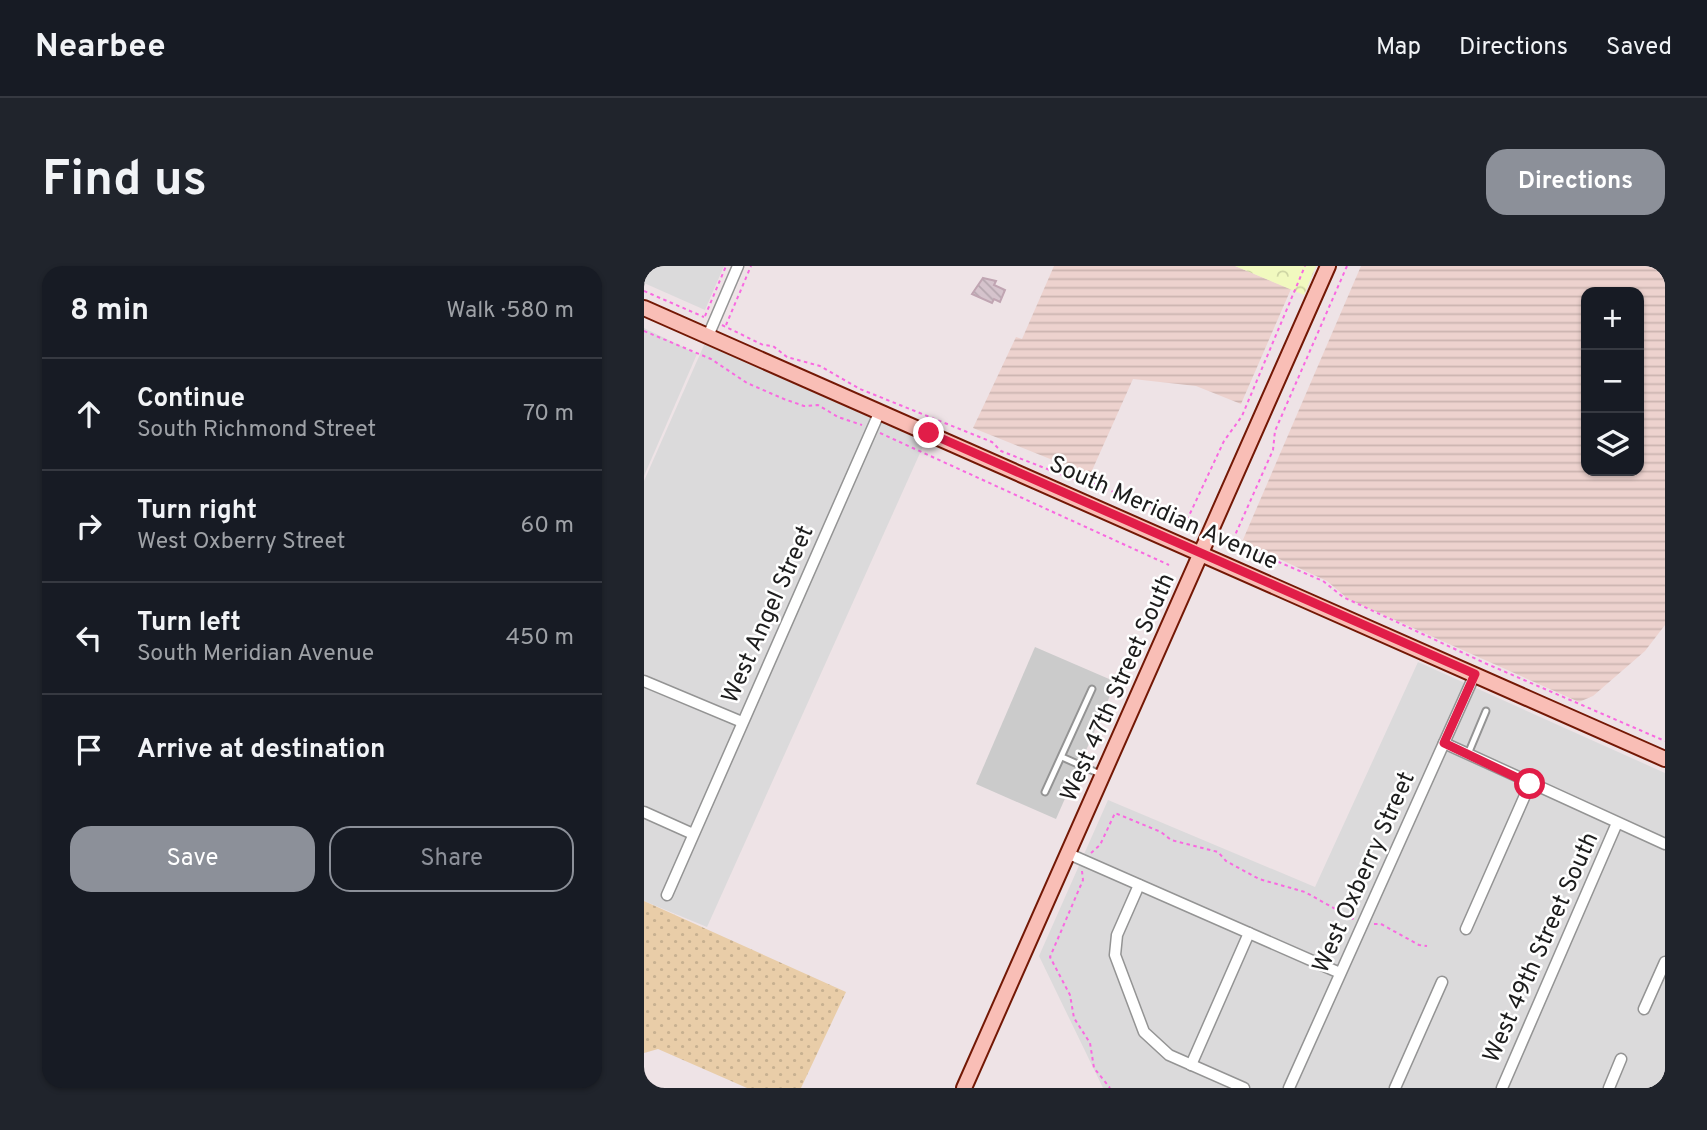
<!DOCTYPE html>
<html lang="en">
<head>
<meta charset="utf-8">
<style>
  :root { --surface:#171b24; --page:#20242c; --text:#f1f3f6; --muted:#9ea1a6; --line:#363941; --accent:#8c9099 }
  body { margin:0; font-family:Overpass,sans-serif; background:var(--page); color:var(--text) }
  .controls { position:absolute; right:21px; top:21px; display:grid; overflow:hidden; border-radius:14px; box-shadow:0 2px 5px #0004 }
  .controls button { width:63px; height:63px; display:grid; place-items:center; padding:0; border:0; border-bottom:2px solid var(--line); background:var(--surface); color:var(--text); font:35px sans-serif }
  .stop { position:absolute; width:21px; height:21px; margin:-16px; border:5px solid #e11d48; border-radius:50%; background:#fff }
  .stop.end { background:#e11d48; border-color:#fff; box-shadow:0 2px 7px #0008 }
  .list { margin:0; padding:0; list-style:none }
  h2 { display:flex; justify-content:space-between; align-items:center; height:91px; margin:0; padding:0 28px; font-size:30px }
  h2 small { font-size:23px; font-weight:400; color:var(--muted) }
  .list li { display:grid; grid-template-columns:46px 1fr auto; gap:21px; align-items:center; box-sizing:border-box; height:112px; padding:0 28px; border-top:2px solid var(--line) }
  .list b { display:block; font-size:26px; white-space:nowrap }
  .list p { margin:0; font-size:23px; white-space:nowrap; color:var(--muted) }
  .list em { font-size:23px; font-style:normal; color:var(--muted) }
  .actions { display:flex; gap:14px; padding:21px 28px }
  .actions a { flex:1; padding:16px 0; border:2px solid var(--accent); border-radius:21px; text-align:center; font-size:24px; color:var(--accent) }
  .actions .main { background:var(--accent); color:#fff }
  .icon { flex:none; width:38px; height:38px; fill:none; stroke:currentColor; stroke-width:2; stroke-linecap:round; stroke-linejoin:round }
  .map { position:relative; flex:none; width:1021px; height:822px; overflow:hidden; border-radius:21px }
  header { display:flex; align-items:center; gap:42px; box-sizing:border-box; height:98px; padding:0 35px; background:var(--surface); border-bottom:2px solid var(--line) }
  header strong { font-size:33px }
  nav { display:flex; gap:38px; margin-inline-start:auto; font-size:24px }
  .intro { display:flex; align-items:center; justify-content:space-between; box-sizing:border-box; height:168px; padding:0 42px }
  h1 { margin:0; font-size:49px }
  .button { padding:18px 32px; border-radius:21px; background:var(--accent); color:#fff; font-size:24px; font-weight:700 }
  main { display:flex; gap:42px; padding:0 42px }
  aside { flex:1; background:var(--surface); border-radius:21px; box-shadow:0 2px 5px #0004 }
  .map>svg:first-child { display:block }
</style>
</head>
<body>
<header>
<strong>Nearbee</strong>
<nav><a>Map</a><a>Directions</a><a>Saved</a></nav>
</header>
<div class="intro"><h1>Find us</h1><a class="button">Directions</a></div>
<main>
<aside>
<h2>8 min<small>Walk · 580 m</small></h2>
<ul class="list">
<li><svg class="icon" aria-label="ahead" viewBox="0 0 24 24"><path d="M12 20V5M6 11l6-6 6 6"/></svg><div><b>Continue</b><p>South Richmond Street</p></div><em>70 m</em></li>
<li><svg class="icon" aria-label="right" viewBox="0 0 24 24"><path d="M7 20v-9h11M14 6l5 5-5 5"/></svg><div><b>Turn right</b><p>West Oxberry Street</p></div><em>60 m</em></li>
<li><svg class="icon" aria-label="left" viewBox="0 0 24 24"><path d="M17 20v-9H6M10 6l-5 5 5 5"/></svg><div><b>Turn left</b><p>South Meridian Avenue</p></div><em>450 m</em></li>
<li><svg class="icon" aria-label="arrive" viewBox="0 0 24 24"><path d="M6 21V4h12l-3 4 3 4H6"/></svg><div><b>Arrive at destination</b></div></li>
</ul>
<div class="actions"><a class="main">Save</a><a>Share</a></div>
</aside>
<div class="map">
<svg width="1021" height="822" viewBox="0 0 1021 822">
  <defs>
    <pattern id="farmland-rules" width="6" height="5" patternUnits="userSpaceOnUse" patternTransform="scale(1.75)"><rect width="6" height="5" fill="#edd2ce"/><path d="M0 2.5h6" fill="none" stroke="#cbb4b0"/></pattern>
    <pattern id="grass-dots" width="8" height="8" patternUnits="userSpaceOnUse" patternTransform="scale(1.75)"><rect width="8" height="8" fill="#e9cda8"/><path d="M2 2h.1M6 6h.1" fill="none" stroke="#c7b090" stroke-width="1.8" stroke-linecap="round"/></pattern>
    <pattern id="park-crowns" width="20" height="18" patternUnits="userSpaceOnUse" patternTransform="scale(1.75)"><rect width="20" height="18" fill="#f1f9bf"/><path d="M2 6a3 3 0 1 1 6 0M12 15a3 3 0 1 1 6 0" fill="none" stroke="#ced5a4"/></pattern>
    <pattern id="building-back-hatch" width="6" height="6" patternUnits="userSpaceOnUse" patternTransform="scale(1.75)"><rect width="6" height="6" fill="#d5c3cc"/><path d="M-1 5l2 2M0 0l6 6M5-1l2 2" fill="none" stroke="#b6a7af"/></pattern>
  </defs>
  <rect width="100%" height="100%" fill="#eee3e6"/>
  <g fill="#dbdadb">
    <path d="M0,0H80L61,44L0,17Z"/>
    <path d="M0,62L53,88L0,210Z"/>
    <path d="M64,70L285,167L63,661L0,635V215Z"/>
    <path d="M774,396L1021,507V822H459L395,690L464,534L671,621Z"/>
  </g>
  <path fill="#cbcbcb" d="M391,381L472,416L412,553L332,518Z"/>
  <g fill="url(#farmland-rules)" fill-rule="evenodd">
    <path d="M410,0H591L647,23L597,138L552,120L489,113L446,209L329,162L372,71L378,73Z"/>
    <path d="M717,0H1021V359L1001,385L949,430L935,436L704,333L683,315L598,276ZM995,26V205H942V26Z"/>
  </g>
  <path fill="url(#grass-dots)" d="M0,635L202,726L157,822H103L14,783L0,787Z"/>
  <path fill="url(#park-crowns)" d="M591,0H672L660,29Z"/>
  <path fill="url(#building-back-hatch)" stroke="#c0a5b2" stroke-width="2" d="M339,12L352,15L350,19L361,24L356,36L350,33L348,37L328,28Z"/>
  <g fill="none" stroke-linecap="round" stroke-linejoin="round">
    <defs>
      <g id="lane">
        <path d="M824,488L842,445"/>
        <path d="M418,491L456,508"/>
        <path d="M401,526L448,423"/>
      </g>
      <g id="street">
        <path d="M64,70L94,0"/>
        <path d="M0,415L98,456"/>
        <path d="M800,477L1021,578"/>
        <path d="M0,546L49,568"/>
        <path d="M425,588L696,707"/>
        <path d="M495,619L473,669L471,689L500,766L525,789L600,822"/>
        <path d="M23,629L236,145"/>
        <path d="M822,663L886,518"/>
        <path d="M1000,743L1021,696"/>
        <path d="M547,799L605,667"/>
        <path d="M645,822L831,408"/>
        <path d="M751,822L798,716"/>
        <path d="M858,822L973,557"/>
        <path d="M965,822L977,793"/>
      </g>
      <g id="secondary">
        <path d="M0,42L1021,493"/>
        <path d="M320,822L684,0"/>
      </g>
    </defs>
    <use href="#lane" stroke="#949494" stroke-width="9"/>
    <use href="#street" stroke="#949494" stroke-width="13"/>
    <use href="#secondary" stroke="#731805" stroke-width="18"/>
    <g stroke="#f969e1" stroke-width="2" stroke-dasharray="3.5 3.5" stroke-linecap="butt">
      <path d="M703,0L631,165L629,184L588,276L679,315L699,331L843,398L1021,475"/>
      <path d="M0,25L60,51"/>
      <path d="M61,50L82,0"/>
      <path d="M78,59L119,79L129,80L143,91L176,100L216,123L348,176L357,185L434,215H444L542,257"/>
      <path d="M82,59L107,0"/>
      <path d="M0,65L67,93L103,117L140,133L160,140L174,139L194,151L218,159"/>
      <path d="M236,167L525,299"/>
      <path d="M543,254L580,175L598,150L661,0"/>
      <path d="M447,587L456,579L471,547L517,566L527,574L574,586L582,595L615,613L661,626L711,654"/>
      <path d="M438,605L439,614L406,691L426,729L430,752L446,777L450,802L466,822"/>
      <path d="M730,658H737L775,679L783,680"/>
    </g>
    <use href="#lane" stroke="#fff" stroke-width="5"/>
    <use href="#street" stroke="#fff" stroke-width="10"/>
    <use href="#secondary" stroke="#f9beb6" stroke-width="14"/>
  </g>
  <g fill="none" stroke-linecap="round" stroke-linejoin="round">
    <path stroke="#e11d48" stroke-width="9" d="M285,167L831,408L800,477L886,518"/>
  </g>
  <g text-anchor="middle" stroke-width="5" stroke-linejoin="round" paint-order="stroke">
    <g font-size="24" fill="#1d1d1d" stroke="#fff">
      <text transform="translate(520 246) rotate(24)" y="8">South Meridian Avenue</text>
      <text transform="translate(123 348) rotate(-66)" y="8">West Angel Street</text>
      <text transform="translate(473 421) rotate(-66)" y="8">West 47th Street South</text>
      <text transform="translate(719 606) rotate(-66)" y="8">West Oxberry Street</text>
      <text transform="translate(896 681) rotate(-66)" y="8">West 49th Street South</text>
    </g>
  </g>
</svg>
<div class="controls">
<button>+</button>
<button>−</button>
<button><svg class="icon" aria-label="layers" viewBox="0 0 24 24"><path d="M12 4l9 5-9 5-9-5zM3 14l9 5 9-5"/></svg></button>
</div>
<div class="stop" style="left:886px;top:518px"></div>
<div class="stop end" style="left:285px;top:167px"></div>
</div>
</main>
</body>
</html>
